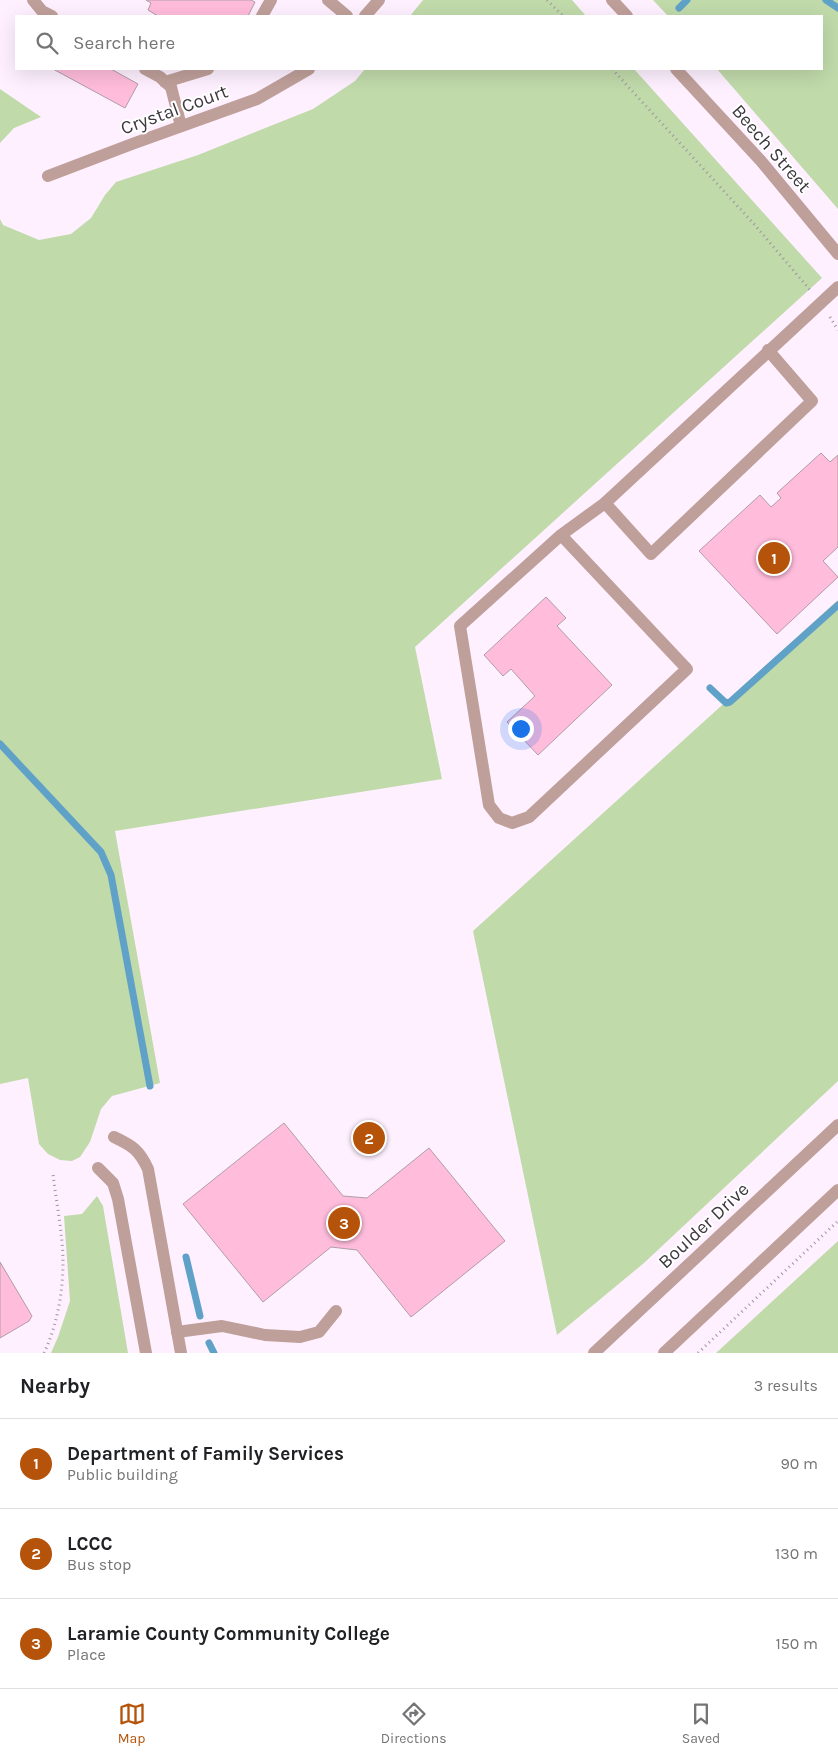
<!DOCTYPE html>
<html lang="en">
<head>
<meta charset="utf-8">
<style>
  :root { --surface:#fff; --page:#f6f6f6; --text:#202124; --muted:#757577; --line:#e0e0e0; --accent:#b45309 }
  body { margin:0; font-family:Karla,sans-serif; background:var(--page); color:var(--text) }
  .you { position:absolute; left:520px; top:728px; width:18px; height:18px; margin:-12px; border:4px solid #fff; border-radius:50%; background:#1a73e8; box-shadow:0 0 0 8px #1a73e833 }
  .badge { display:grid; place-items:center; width:32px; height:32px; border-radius:50%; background:var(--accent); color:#fff; font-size:16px; font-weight:700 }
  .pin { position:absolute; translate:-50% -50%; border:2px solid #fff; box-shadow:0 1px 5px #0006 }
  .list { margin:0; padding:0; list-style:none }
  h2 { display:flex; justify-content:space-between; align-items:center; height:65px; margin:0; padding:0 20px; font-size:21px }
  h2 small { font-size:16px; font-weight:400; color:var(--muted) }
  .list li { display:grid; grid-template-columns:32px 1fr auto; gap:15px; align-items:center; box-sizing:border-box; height:90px; padding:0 20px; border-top:1px solid var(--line) }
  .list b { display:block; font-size:19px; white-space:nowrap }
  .list p { margin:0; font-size:16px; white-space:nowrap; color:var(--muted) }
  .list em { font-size:16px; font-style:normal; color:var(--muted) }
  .icon { flex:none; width:28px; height:28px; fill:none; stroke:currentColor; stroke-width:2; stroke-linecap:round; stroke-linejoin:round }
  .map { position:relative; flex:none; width:838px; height:1353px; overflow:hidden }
  .search { position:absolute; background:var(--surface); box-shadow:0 5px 20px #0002; left:15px; right:15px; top:15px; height:55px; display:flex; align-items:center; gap:12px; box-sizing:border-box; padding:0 18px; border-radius:0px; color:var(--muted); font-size:19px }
  .sheet { height:335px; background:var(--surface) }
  nav { display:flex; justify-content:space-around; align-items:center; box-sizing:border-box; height:70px; border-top:1px solid var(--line); background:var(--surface); font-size:14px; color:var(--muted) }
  nav a { display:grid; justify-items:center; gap:2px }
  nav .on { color:var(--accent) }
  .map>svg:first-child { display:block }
</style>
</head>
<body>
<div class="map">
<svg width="838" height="1353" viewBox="0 0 838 1353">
  <rect width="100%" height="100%" fill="#fef0ff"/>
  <g fill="#c0daaa">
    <path d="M423,0H572L586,16H410Z"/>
    <path d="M653,0H838V209L717,69H822V16H668Z"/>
    <path d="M365,69H634L822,278L415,647L442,779L115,831L160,1083L112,1096L101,1109L90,1142L80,1157L72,1161L60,1160L48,1154L39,1144L28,1078L0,1084V219L3,225L39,240L71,234L91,218L105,195L116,182L198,155L313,109L355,81Z"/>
    <path d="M0,89L41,117L14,128L0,143Z"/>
    <path d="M838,600V1081L644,1263L557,1335L473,931Z"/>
    <path d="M97,1196L103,1206L128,1353H51L58,1337L70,1301L64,1216L82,1214Z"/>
    <path d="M838,1241V1353H716Z"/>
  </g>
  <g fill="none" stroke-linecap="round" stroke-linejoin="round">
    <g stroke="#60a2c7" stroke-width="7">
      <path d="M826,0L838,8"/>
      <path d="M679,8L687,0"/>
      <path d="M710,688L726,703L730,702L838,605"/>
      <path d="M0,744L101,852L111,875L150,1086"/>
      <path d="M186,1257L200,1316"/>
      <path d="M209,1343L214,1353"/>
    </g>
  </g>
  <g fill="#ffbcdb" stroke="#af9da5">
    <path d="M146,0H251L255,2L248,16H158L148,10L151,3Z"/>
    <path d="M53,69H111L138,84L125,108Z"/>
    <path d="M821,453L830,462L838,455V547L823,561L838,577L777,634L699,551L760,495L771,507L781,498L777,493Z"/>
    <path d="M546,597L566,618L557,626L612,685L538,755L507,722L535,696L511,669L503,676L484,655Z"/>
    <path d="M284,1123L343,1196L367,1198L429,1148L505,1241L411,1317L357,1250L331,1247L263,1302L183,1204Z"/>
    <path d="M0,1262L32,1316L29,1321L0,1338Z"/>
  </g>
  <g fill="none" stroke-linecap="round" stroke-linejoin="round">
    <g stroke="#9f95a0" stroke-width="3" stroke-dasharray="1 4" stroke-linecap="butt">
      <path d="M547,0L563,16"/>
      <path d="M612,69L754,224L810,290"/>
      <path d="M830,317L838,330"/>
      <path d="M44,1353C57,1326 63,1292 63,1262C63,1235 56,1201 53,1174"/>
      <path d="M698,1353L838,1221"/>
    </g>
    <g stroke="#bf9f9a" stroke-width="12">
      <path d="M33,0L42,11L52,16"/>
      <path d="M328,0L347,16"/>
      <path d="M262,16L271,0"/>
      <path d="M145,69L160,77L171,87L181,126"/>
      <path d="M165,82L208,69"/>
      <path d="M605,503L651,554L812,401L768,350"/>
      <path d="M561,535L687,669L529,817L512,823L499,818L489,805L460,626L561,535L605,503L838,287"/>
      <path d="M114,1137C133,1146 139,1150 148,1169L181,1353"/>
      <path d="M98,1168L113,1183L118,1199L146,1353"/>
      <path d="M177,1332L222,1326L265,1335L300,1337L319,1332L336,1311"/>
    </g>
    <g stroke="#bf9f9a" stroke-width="12">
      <path d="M365,16L379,0"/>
      <path d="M48,176L132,144L257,99L309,69"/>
    </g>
    <g stroke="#bf9f9a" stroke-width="12">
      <path d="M612,0L627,16"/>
      <path d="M676,69L761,161L838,254"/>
      <path d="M594,1353L838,1125"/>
      <path d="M664,1353L838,1190"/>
    </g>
  </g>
  <g text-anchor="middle" stroke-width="4" stroke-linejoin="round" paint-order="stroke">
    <g font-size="19" fill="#3e383e" stroke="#fff">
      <text transform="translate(174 109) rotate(-20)" y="7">Crystal Court</text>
      <text transform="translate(772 148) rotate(49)" y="7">Beech Street</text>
      <text transform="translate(703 1225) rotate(-43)" y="7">Boulder Drive</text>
    </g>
  </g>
</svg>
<div class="you"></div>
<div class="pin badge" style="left:774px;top:558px">1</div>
<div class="pin badge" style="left:369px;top:1138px">2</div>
<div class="pin badge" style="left:344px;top:1223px">3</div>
<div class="search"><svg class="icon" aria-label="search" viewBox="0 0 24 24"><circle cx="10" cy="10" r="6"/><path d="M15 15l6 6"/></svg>Search here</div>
</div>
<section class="sheet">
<h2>Nearby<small>3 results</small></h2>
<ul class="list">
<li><span class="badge">1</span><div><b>Department of Family Services</b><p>Public building</p></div><em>90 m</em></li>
<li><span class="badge">2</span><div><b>LCCC</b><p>Bus stop</p></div><em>130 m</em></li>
<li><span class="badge">3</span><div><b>Laramie County Community College</b><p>Place</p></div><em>150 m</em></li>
</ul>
</section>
<nav>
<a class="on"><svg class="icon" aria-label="map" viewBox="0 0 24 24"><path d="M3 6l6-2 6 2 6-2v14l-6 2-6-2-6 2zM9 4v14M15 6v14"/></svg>Map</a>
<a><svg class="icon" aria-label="directions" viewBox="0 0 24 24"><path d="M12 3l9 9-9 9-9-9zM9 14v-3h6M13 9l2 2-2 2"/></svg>Directions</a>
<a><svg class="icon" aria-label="saved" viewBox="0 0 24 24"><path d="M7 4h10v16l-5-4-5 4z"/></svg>Saved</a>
</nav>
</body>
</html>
